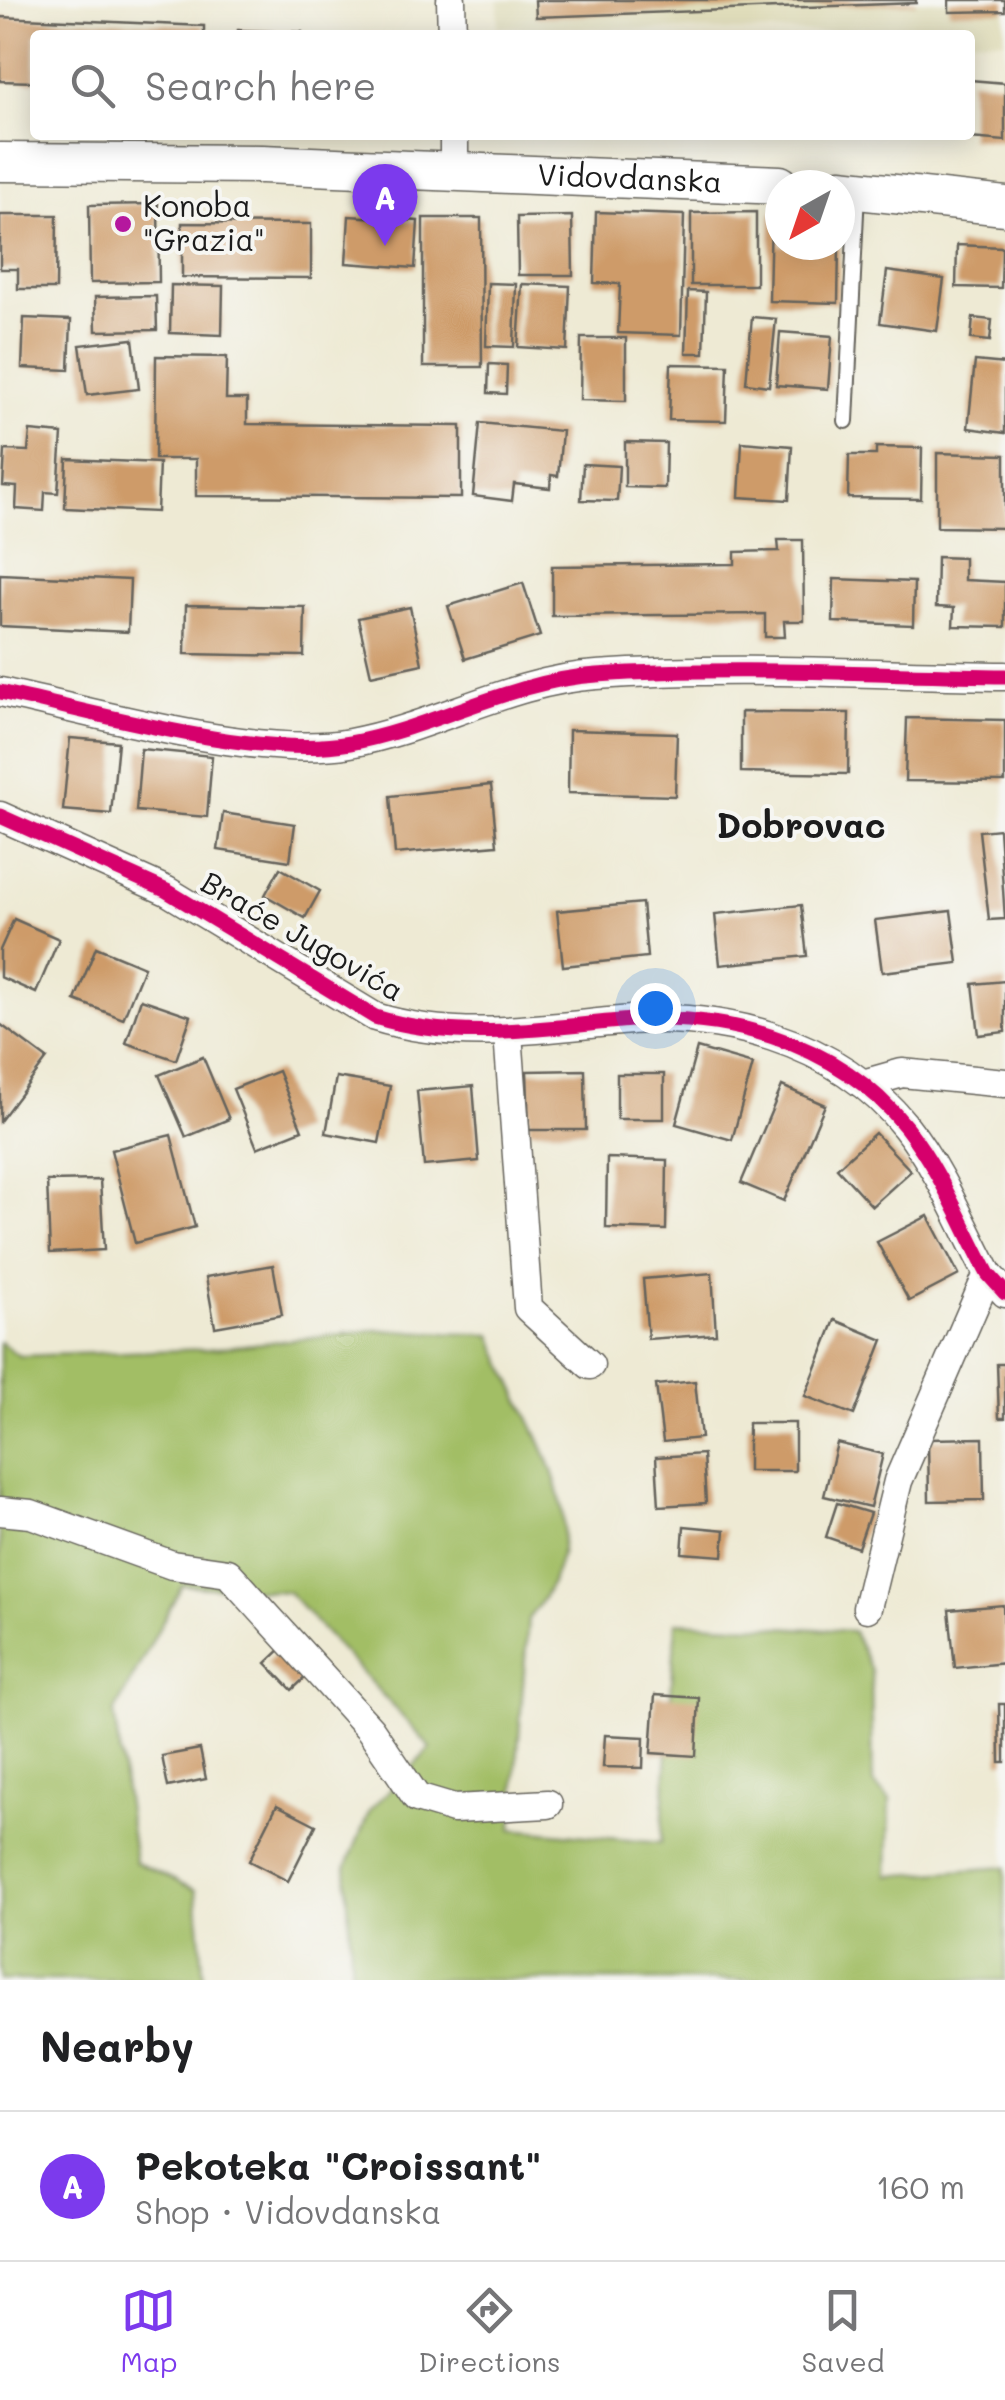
<!DOCTYPE html>
<html lang="en">
<head>
<meta charset="utf-8">
<style>
  :root { --surface:#fff; --page:#f2f2f2; --text:#202124; --muted:#757577; --line:#e0e0e0; --accent:#7c3aed }
  body { margin:0; font-family:Mali,sans-serif; background:var(--page); color:var(--text) }
  .compass { position:absolute; left:765px; top:170px; width:90px; height:90px; border-radius:50%; background:var(--surface); box-shadow:0 5px 25px #0003; rotate:220deg }
  .you { position:absolute; left:655px; top:1008px; width:35px; height:35px; margin:-25px; border:8px solid #fff; border-radius:50%; background:#1a73e8; box-shadow:0 0 0 15px #1a73e833 }
  .badge { display:grid; place-items:center; width:65px; height:65px; border-radius:50%; background:var(--accent); color:#fff; font-size:32px; font-weight:700 }
  .pin { position:absolute; translate:-50% -82px; filter:drop-shadow(0 2px 5px #0008) }
  .pin::after { content:''; position:absolute; top:52px; width:35px; height:30px; background:inherit; clip-path:polygon(0 0,100% 0,50% 100%) }
  .list { margin:0; padding:0; list-style:none }
  h2 { display:flex; justify-content:space-between; align-items:center; height:130px; margin:0; padding:0 40px; font-size:42px }
  h2 small { font-size:32px; font-weight:400; color:var(--muted) }
  .list li { display:grid; grid-template-columns:65px 1fr auto; gap:30px; align-items:center; box-sizing:border-box; height:150px; padding:0 40px; border-top:2px solid var(--line) }
  .list b { display:block; font-size:38px; white-space:nowrap }
  .list p { margin:0; font-size:32px; white-space:nowrap; color:var(--muted) }
  .list em { font-size:32px; font-style:normal; color:var(--muted) }
  .icon { flex:none; width:55px; height:55px; fill:none; stroke:currentColor; stroke-width:2; stroke-linecap:round; stroke-linejoin:round }
  .map { position:relative; flex:none; width:1005px; height:1980px; overflow:hidden }
  .search { position:absolute; background:var(--surface); box-shadow:0 5px 25px #0003; left:30px; right:30px; top:30px; height:110px; display:flex; align-items:center; gap:25px; box-sizing:border-box; padding:0 35px; border-radius:10px; color:var(--muted); font-size:38px }
  .sheet { height:280px; background:var(--surface) }
  nav { display:flex; justify-content:space-around; align-items:center; box-sizing:border-box; height:140px; border-top:2px solid var(--line); background:var(--surface); font-size:28px; color:var(--muted) }
  nav a { display:grid; justify-items:center; gap:5px }
  nav .on { color:var(--accent) }
  .map>svg:first-child { display:block }
</style>
</head>
<body>
<div class="map">
<svg width="1005" height="1980" viewBox="0 0 1005 1980">
  <rect width="100%" height="100%" fill="#f6f6f2"/>
  <filter id="ink" filterUnits="userSpaceOnUse"><feTurbulence type="fractalNoise" baseFrequency=".01" numOctaves="2"/><feDisplacementMap in="SourceGraphic" scale="20" xChannelSelector="R" yChannelSelector="G"/><feConvolveMatrix kernelMatrix="1 2 1 2 8 2 1 2 1" color-interpolation-filters="sRGB"/></filter>
  <filter id="wash" filterUnits="userSpaceOnUse"><feTurbulence type="fractalNoise" baseFrequency=".0048" numOctaves="4" result="noise"/><feDisplacementMap in="SourceGraphic" scale="40" xChannelSelector="R" yChannelSelector="G"/><feGaussianBlur stdDeviation="2.25" result="paint"/><feColorMatrix in="noise" values="0 0 0 0 0 0 0 0 0 0 0 0 0 0 0 0 0 1.4 0 .05"/><feComposite in="paint" operator="in"/></filter>
  <g filter="url(#wash)">
    <rect width="100%" height="100%" fill="#eeead4"/>
    <path fill="#e0ddbb" d="M498,0H1005V40L970,39V35L498,27Z"/>
    <path fill="#a2be65" stroke="#5f6d40" stroke-width="2.5" d="M378,1330L492,1335C527,1435 611,1520 528,1619L512,1829L661,1843L676,1622L853,1631L871,1670L873,1783L890,1800L888,1876L1005,1867V1980H352L346,1868L370,1810L431,1748L288,1592L182,1585L114,1713L135,1862L196,1890L204,1980H0V1342L19,1356L209,1349Z"/>
    <g id="blocks">
      <g fill="#ce9b69">
        <path d="M535,0H916V3L536,17Z"/>
        <path d="M949,0H1005V11L949,12Z"/>
        <path d="M0,17L204,26V35H35V82L0,81Z"/>
        <path d="M238,30L302,32V35H238Z"/>
        <path d="M970,80L1005,83V141L970,138Z"/>
        <path d="M158,204L159,282L90,283L89,205Z"/>
        <path d="M596,212L684,215L681,335L618,333L620,284L594,283Z"/>
        <path d="M756,212V285H691V213Z"/>
        <path d="M771,213H780V245H839L838,303L769,301Z"/>
        <path d="M0,215H57L56,289H18V269H0Z"/>
        <path d="M349,216L418,221L415,268L346,263Z"/>
        <path d="M572,216L573,275H518L517,217Z"/>
        <path d="M423,218H481L482,367H423Z"/>
        <path d="M182,223L311,224V278L182,277Z"/>
        <path d="M957,245L1002,247L1001,288L956,287Z"/>
        <path d="M887,271L944,279L937,331L880,323Z"/>
        <path d="M488,283L516,284L514,347L486,346Z"/>
        <path d="M522,284L570,286L567,350L518,347Z"/>
        <path d="M171,285L223,286L222,335L170,333Z"/>
        <path d="M688,291L706,292L704,353H686Z"/>
        <path d="M156,296L157,330L96,331L95,297Z"/>
        <path d="M752,317L776,319L769,386L746,383Z"/>
        <path d="M24,318L71,320L69,370L22,368Z"/>
        <path d="M973,318L992,320L990,341L971,339Z"/>
        <path d="M780,332L832,336L828,389L776,385Z"/>
        <path d="M581,338H626V401L580,400Z"/>
        <path d="M133,339L139,389L87,395L80,345Z"/>
        <path d="M156,356L227,357L226,399H247V424L461,426V498L196,496V459H155Z"/>
        <path d="M975,361L1005,364V433L968,428Z"/>
        <path d="M489,364L507,365L506,394L488,393Z"/>
        <path d="M671,364L728,365L726,421L669,420Z"/>
        <path d="M480,423L562,431L558,476L551,475L550,488L514,484L512,501L473,496Z"/>
        <path d="M30,431L62,434L58,493L45,492L44,511L16,509L17,487L3,486L5,450L28,451Z"/>
        <path d="M625,442L666,443L665,488L625,487Z"/>
        <path d="M742,442L792,446L789,500L739,497Z"/>
        <path d="M876,447L922,448L921,499L848,498L849,455H876Z"/>
        <path d="M937,453L1005,455V528L937,527Z"/>
        <path d="M67,459L159,463L157,512L65,508Z"/>
        <path d="M583,464L619,466L617,501L581,500Z"/>
        <path d="M778,540H803L804,621H784L785,637H765V614L552,616V566L735,564V552L779,551Z"/>
        <path d="M937,557L964,558V580L1005,582V627L953,626L954,608L936,607Z"/>
        <path d="M0,574L130,580L128,632L0,626Z"/>
        <path d="M834,579L914,582L913,625L833,622Z"/>
        <path d="M523,583L540,636L465,659L448,606Z"/>
        <path d="M186,605L305,607L304,656L185,654Z"/>
        <path d="M410,607L422,664L371,675L358,618Z"/>
        <path d="M741,712L849,713L848,774L741,772Z"/>
        <path d="M907,718L1005,720V782L905,781Z"/>
        <path d="M569,730L677,733L675,796L568,793Z"/>
        <path d="M70,738L118,742L111,814L63,810Z"/>
        <path d="M141,749L212,756L207,817L136,811Z"/>
        <path d="M491,785L497,845L395,854L390,796Z"/>
        <path d="M223,813L295,824L290,861L218,850Z"/>
        <path d="M999,829L1005,919L989,920L979,831Z"/>
        <path d="M280,868L320,891L305,918L265,895Z"/>
        <path d="M642,903L647,957L563,966L557,911Z"/>
        <path d="M801,905L807,956L720,965L715,914Z"/>
        <path d="M951,911L958,963L882,972L875,920Z"/>
        <path d="M14,919L59,939L36,993L0,977V950Z"/>
        <path d="M96,947L144,967L123,1019L75,1000Z"/>
        <path d="M1005,981V1032L979,1035L973,984Z"/>
        <path d="M141,999L191,1016L176,1060L126,1043Z"/>
        <path d="M0,1024L47,1059L0,1121Z"/>
        <path d="M697,1048L753,1064L732,1140L676,1124Z"/>
        <path d="M203,1057L229,1119L186,1137L159,1075Z"/>
        <path d="M585,1070L586,1130H529L527,1071Z"/>
        <path d="M278,1071L302,1130L257,1148L233,1089Z"/>
        <rect x="617" y="1074" width="47" height="45"/>
        <path d="M336,1077L390,1086L379,1143L326,1133Z"/>
        <path d="M473,1086L479,1161L424,1166L417,1091Z"/>
        <path d="M782,1086L825,1105L784,1201L741,1183Z"/>
        <path d="M875,1133L911,1171L872,1206L837,1168Z"/>
        <path d="M171,1135L195,1227L135,1243L111,1150Z"/>
        <path d="M607,1158L667,1160L666,1230L606,1228Z"/>
        <path d="M100,1180L104,1250L50,1253L47,1181Z"/>
        <path d="M928,1216L959,1275L909,1301L877,1242Z"/>
        <path d="M273,1265L282,1315L215,1327L206,1277Z"/>
        <path d="M712,1273L716,1334L648,1339L643,1279Z"/>
        <path d="M835,1320L883,1340L854,1415L805,1396Z"/>
        <path d="M997,1364H1005V1418H999Z"/>
        <path d="M695,1381L701,1438L663,1442L656,1385Z"/>
        <rect x="748" y="1423" width="47" height="48"/>
        <path d="M983,1438L984,1500L929,1501L928,1439Z"/>
        <path d="M837,1443L883,1454L870,1507L824,1496Z"/>
        <path d="M703,1454L706,1503L659,1506L656,1457Z"/>
        <path d="M837,1503L870,1513L858,1548L826,1537Z"/>
        <path d="M684,1526L725,1530L723,1556L682,1553Z"/>
        <path d="M1003,1605L1005,1663L955,1668L949,1610Z"/>
        <path d="M285,1645L311,1672L292,1690L266,1663Z"/>
        <path d="M655,1695L699,1698L696,1756L651,1753Z"/>
        <path d="M999,1704H1005V1762H1000Z"/>
        <path d="M605,1735L644,1737L643,1768L603,1767Z"/>
        <path d="M200,1749L206,1779L168,1787L162,1756Z"/>
        <path d="M277,1805L316,1825L288,1881L249,1861Z"/>
      </g>
    </g>
  </g>
  <g filter="url(#ink)">
    <use href="#blocks" fill-opacity="0" stroke="#66645c" stroke-width="2.5"/>
    <g fill="none" stroke-linecap="round" stroke-linejoin="round">
      <defs>
        <path id="lane" d="M846,421L857,192"/>
        <g id="street">
          <path d="M451,0L452,35"/>
          <path d="M454,135V171"/>
          <path d="M0,692C95,712 257,760 350,743C433,728 512,680 597,675C732,666 870,674 1005,676"/>
          <path d="M0,816L167,891L375,1017C452,1041 530,1030 609,1022C718,1009 836,1039 906,1127C940,1170 962,1225 988,1274L1005,1293"/>
          <path d="M508,1033L528,1308L590,1365"/>
          <path d="M863,1084L902,1073L1005,1083"/>
          <path d="M0,1511L31,1514L172,1565L228,1573L370,1729L417,1798L454,1809L548,1804"/>
          <path d="M867,1608L898,1481L988,1274"/>
        </g>
        <g id="secondary">
          <path id="s1" d="M0,162L262,164L780,185"/>
          <path d="M840,188L1005,206"/>
        </g>
      </defs>
      <use href="#lane" stroke="#66645c" stroke-width="18"/>
      <use href="#street" stroke="#66645c" stroke-width="31"/>
      <use href="#secondary" stroke="#66645c" stroke-width="41"/>
      <use href="#lane" stroke="#fff" stroke-width="14"/>
      <use href="#street" stroke="#fff" stroke-width="28"/>
      <use href="#secondary" stroke="#fff" stroke-width="38"/>
      <defs>
        <g id="cycleway">
          <path d="M0,692C95,712 257,760 350,743C433,728 512,680 597,675C732,666 870,674 1005,676"/>
          <path d="M0,816L167,891L375,1017C452,1041 530,1030 609,1022C718,1009 836,1039 906,1127C940,1170 962,1225 988,1274L1005,1293"/>
        </g>
      </defs>
      <use href="#cycleway" stroke="#f6f6f2" stroke-width="21"/>
      <use href="#cycleway" stroke="#d6006c" stroke-width="15"/>
    </g>
  </g>
  <circle fill="#b5179e" stroke="#f6f6f2" stroke-width="4" cx="123" cy="224" r="10"/>
  <g text-anchor="middle" stroke-width="8" stroke-linejoin="round" paint-order="stroke">
    <g font-size="30" fill="#1c1c1c" stroke="#f6f6f2">
      <text dy="10" stroke="none"><textPath href="#s1" startOffset="630">Vidovdanska</textPath></text>
      <text transform="translate(302 937) rotate(30)" y="10">Braće Jugovića</text>
    </g>
    <g font-size="30" fill="#1c1c1c" stroke="#f6f6f2" text-anchor="start">
      <text x="143" y="217">Konoba<tspan x="143" dy="34">"Grazia"</tspan></text>
    </g>
    <g font-size="35" font-weight="bold" fill="#1c1c1c" stroke="#f6f6f2">
      <text x="801" y="838">Dobrovac</text>
    </g>
  </g>
</svg>
<svg class="compass" viewBox="-18 -18 36 36"><path d="M0-13l5 13h-10z" fill="#e53935"/><path d="M0 13l5-13h-10z" fill="#757577"/></svg>
<div class="you"></div>
<div class="pin badge" style="left:385px;top:246px">A</div>
<div class="search"><svg class="icon" aria-label="search" viewBox="0 0 24 24"><circle cx="10" cy="10" r="6"/><path d="M15 15l6 6"/></svg>Search here</div>
</div>
<section class="sheet">
<h2>Nearby<small></small></h2>
<ul class="list">
<li><span class="badge">A</span><div><b>Pekoteka &quot;Croissant&quot;</b><p>Shop · Vidovdanska</p></div><em>160 m</em></li>
</ul>
</section>
<nav>
<a class="on"><svg class="icon" aria-label="map" viewBox="0 0 24 24"><path d="M3 6l6-2 6 2 6-2v14l-6 2-6-2-6 2zM9 4v14M15 6v14"/></svg>Map</a>
<a><svg class="icon" aria-label="directions" viewBox="0 0 24 24"><path d="M12 3l9 9-9 9-9-9zM9 14v-3h6M13 9l2 2-2 2"/></svg>Directions</a>
<a><svg class="icon" aria-label="saved" viewBox="0 0 24 24"><path d="M7 4h10v16l-5-4-5 4z"/></svg>Saved</a>
</nav>
</body>
</html>
